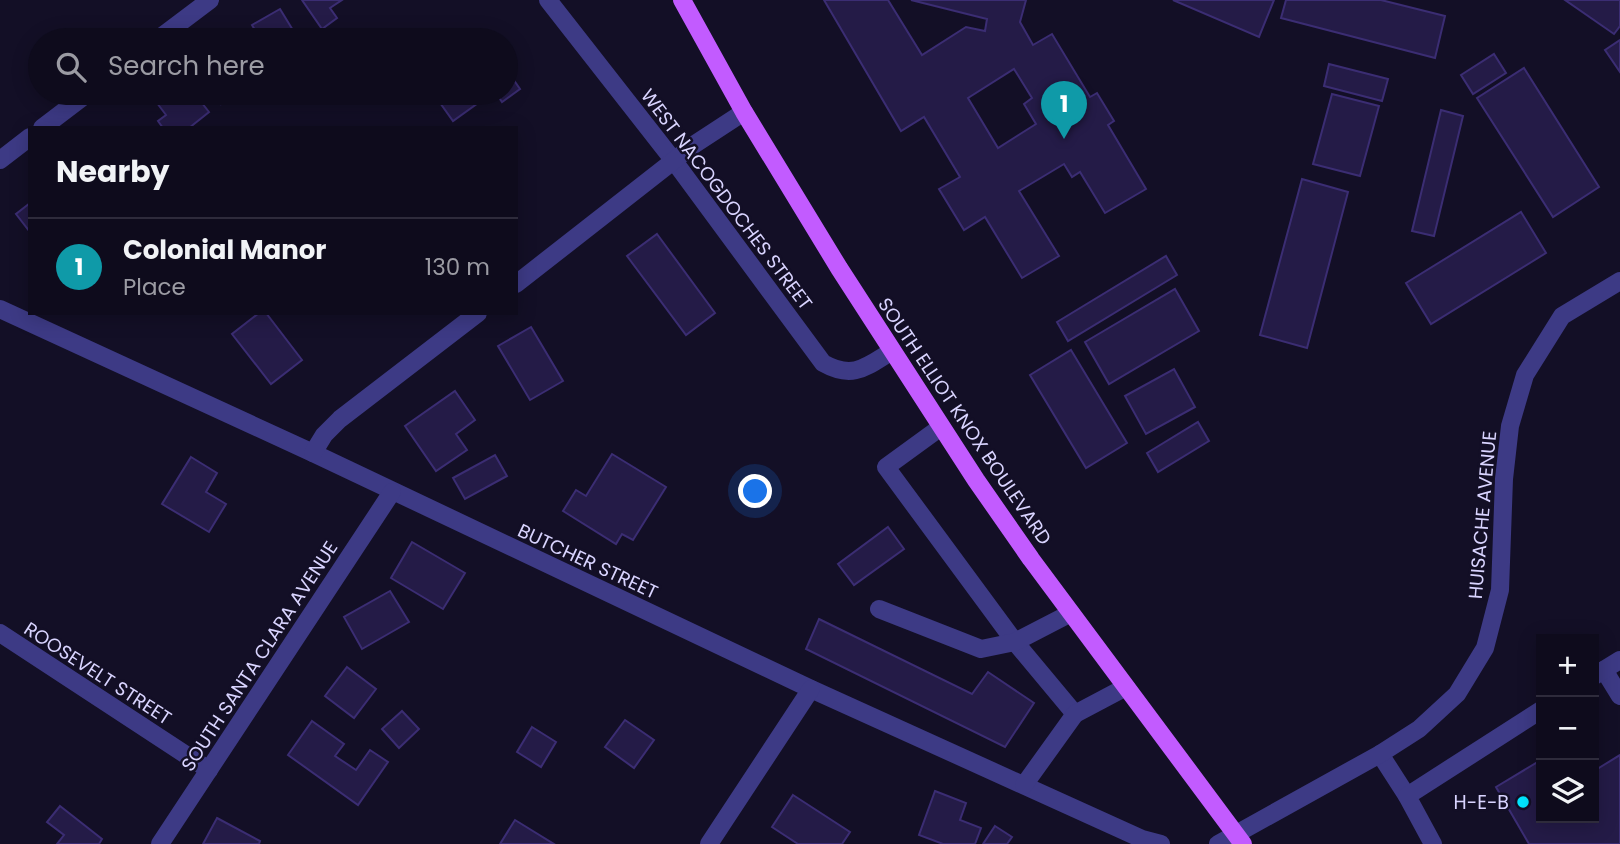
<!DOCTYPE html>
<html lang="en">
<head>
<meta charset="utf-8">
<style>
  :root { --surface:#0e0b1c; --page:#1c1929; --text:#f1f3f6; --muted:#9b9ba3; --line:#2e2b3b; --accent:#b45309 }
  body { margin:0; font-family:Poppins,sans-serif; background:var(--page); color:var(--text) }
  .controls { position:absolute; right:21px; bottom:21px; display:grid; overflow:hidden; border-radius:0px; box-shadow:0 4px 18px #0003 }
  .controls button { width:63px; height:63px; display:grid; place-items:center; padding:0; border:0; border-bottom:2px solid var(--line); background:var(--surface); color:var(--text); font:35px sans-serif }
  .you { position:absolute; left:756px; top:492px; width:24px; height:24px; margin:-18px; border:5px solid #fff; border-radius:50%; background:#1a73e8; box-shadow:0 0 0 10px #1a73e833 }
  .badge { display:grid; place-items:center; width:46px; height:46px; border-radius:50%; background:var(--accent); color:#fff; font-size:23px; font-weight:700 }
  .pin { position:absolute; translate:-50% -58px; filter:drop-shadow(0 2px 4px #0008) }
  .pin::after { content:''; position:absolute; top:37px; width:24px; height:21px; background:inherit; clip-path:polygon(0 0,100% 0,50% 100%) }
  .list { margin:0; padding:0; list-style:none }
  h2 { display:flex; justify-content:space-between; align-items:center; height:91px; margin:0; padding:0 28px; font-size:30px }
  h2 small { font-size:23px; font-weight:400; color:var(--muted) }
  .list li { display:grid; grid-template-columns:46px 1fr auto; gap:21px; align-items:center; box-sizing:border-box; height:98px; padding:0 28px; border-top:2px solid var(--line) }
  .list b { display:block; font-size:26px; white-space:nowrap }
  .list p { margin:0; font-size:23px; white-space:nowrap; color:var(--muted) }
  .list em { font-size:23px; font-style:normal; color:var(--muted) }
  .icon { flex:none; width:38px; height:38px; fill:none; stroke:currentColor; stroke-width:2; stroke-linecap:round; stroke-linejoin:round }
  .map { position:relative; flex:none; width:1620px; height:844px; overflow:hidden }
  .search { position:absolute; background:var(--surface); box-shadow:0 4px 18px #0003; left:28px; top:28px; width:490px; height:77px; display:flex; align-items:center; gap:18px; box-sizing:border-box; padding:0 24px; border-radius:38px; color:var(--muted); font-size:26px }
  .panel { position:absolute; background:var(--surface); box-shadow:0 4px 18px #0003; left:28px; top:126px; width:490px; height:189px; border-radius:0px }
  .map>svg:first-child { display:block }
</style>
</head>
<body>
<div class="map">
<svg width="1620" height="844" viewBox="0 0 1620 844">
  <rect width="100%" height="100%" fill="#130f26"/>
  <g fill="#241b47" stroke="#3b2d73" stroke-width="2" fill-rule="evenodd">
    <path d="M302,0H342L330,8L337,18L322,29Z"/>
    <path d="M824,0H888L922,55L966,27L985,31L987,19L911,0H1026L1020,22L1033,45L1052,34L1090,97L1097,93L1114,121L1108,125L1146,189L1105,213L1080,172L1072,177L1064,164L1019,191L1059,256L1022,278L985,217L964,230L939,189L960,177L924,117L901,131ZM1014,69L1032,98L1024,104L1036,124L998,148L968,98Z"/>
    <path d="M1173,0H1274L1259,37Z"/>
    <path d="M1286,0H1381L1445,16L1435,58L1281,18Z"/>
    <path d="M1565,0H1620V26L1614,34Z"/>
    <path d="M280,9L299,40H261L252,25Z"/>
    <path d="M1620,40V72L1605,50Z"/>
    <path d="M1494,54L1506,73L1473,94L1461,75Z"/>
    <path d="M1329,64L1388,79L1382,101L1324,86Z"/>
    <path d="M1524,68L1599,187L1553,217L1477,98Z"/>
    <path d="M506,69L520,89L502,102L496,93H506Z"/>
    <path d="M170,93H194L209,112L189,128H163L158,121L166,115L157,103Z"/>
    <path d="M213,93H237L221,104Z"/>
    <path d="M433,93H492L453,121Z"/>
    <path d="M1332,94L1379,106L1360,176L1313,164Z"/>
    <path d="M1441,110L1463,116L1434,236L1412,231Z"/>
    <path d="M1302,179L1348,192L1307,348L1260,335Z"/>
    <path d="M30,203V232L16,214Z"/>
    <path d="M1521,212L1546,253L1431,324L1406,283Z"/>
    <path d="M657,234L715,313L686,335L627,256Z"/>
    <path d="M1166,256L1177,275L1068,341L1057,322Z"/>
    <path d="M1175,289L1199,331L1109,384L1085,342Z"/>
    <path d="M259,313H266L302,360L271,384L232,334Z"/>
    <path d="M531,327L563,381L530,400L498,346Z"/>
    <path d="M1071,350L1127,443L1086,468L1030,375Z"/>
    <path d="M1174,369L1195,407L1146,434L1125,396Z"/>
    <path d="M455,391L475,420L456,434L467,450L436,471L405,426Z"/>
    <path d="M1198,422L1209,441L1158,472L1147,453Z"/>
    <path d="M612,454L666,487L633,540L622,534L616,544L563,511L576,490L586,496Z"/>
    <path d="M495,455L507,476L465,499L453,478Z"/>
    <path d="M191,457L217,473L206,492L226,504L209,532L162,504Z"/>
    <path d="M888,527L904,549L854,585L838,564Z"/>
    <path d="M412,542L465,573L443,609L391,578Z"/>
    <path d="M390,591L409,622L362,649L344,617Z"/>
    <path d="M819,619L972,694L988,672L1034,703L1005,747L806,649Z"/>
    <path d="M347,667L376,689L354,718L325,696Z"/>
    <path d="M402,711L419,729L399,748L382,729Z"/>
    <path d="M625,720L654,740L634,768L605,747Z"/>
    <path d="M312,721L344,744L335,756L356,770L370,750L388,762L358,805L288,755Z"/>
    <path d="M532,727L556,742L541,767L517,752Z"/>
    <path d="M1620,755V844H1529L1496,787L1541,760V818H1594V771Z"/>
    <path d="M935,791L966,803L960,820L981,828L975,844H943L919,835Z"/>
    <path d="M793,795L850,832L842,844H798L772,827Z"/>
    <path d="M60,806L102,839L99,844H57L64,835L47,822Z"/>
    <path d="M217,818L260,841L259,844H203Z"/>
    <path d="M515,820L554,844H500Z"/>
    <path d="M995,826L1012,837L1007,844H983Z"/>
  </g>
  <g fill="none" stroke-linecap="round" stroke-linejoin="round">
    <g stroke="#3d3a85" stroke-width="18">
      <path d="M548,0L674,161L823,363C853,380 866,367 892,351"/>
      <path d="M157,40L210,0"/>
      <path d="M42,128L88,93"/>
      <path d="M0,160L30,137"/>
      <path d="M516,284L695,144L744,112"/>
      <path d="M0,309L313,453L811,689L1142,839L1161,844"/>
      <path d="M941,427L886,467L1015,642L1075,714"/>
      <path d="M313,453L324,435L340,419L478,313"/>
      <path d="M879,609L981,649L1015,642L1071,613"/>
      <path d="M0,633L209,770"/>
      <path d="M1604,670L1620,696"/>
      <path d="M1594,676L1620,660"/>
      <path d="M1380,754L1407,796"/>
      <path d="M1024,785L1075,714L1126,687"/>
      <path d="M160,844L392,492"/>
      <path d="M709,844L811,689"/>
      <path d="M1218,844L1380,754L1419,729L1457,694L1485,648L1500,590L1504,479L1510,426L1525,375L1562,316L1620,281"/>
      <path d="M1433,844L1407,796L1541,710"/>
    </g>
    <path stroke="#c25bff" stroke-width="18" d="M682,0L744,112L839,268L976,480L1031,559L1243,844"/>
  </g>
  <circle fill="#00e5ff" stroke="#130f26" stroke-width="2.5" cx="1523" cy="802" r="7"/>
  <g text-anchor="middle" stroke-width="5" stroke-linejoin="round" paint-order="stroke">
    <g font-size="19" fill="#d9d4ff" stroke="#130f26">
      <text transform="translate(727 199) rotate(53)" y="7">WEST NACOGDOCHES STREET</text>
      <text transform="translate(965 421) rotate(56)" y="7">SOUTH ELLIOT KNOX BOULEVARD</text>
      <text transform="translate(1482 515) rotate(-85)" y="7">HUISACHE AVENUE</text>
      <text transform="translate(588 561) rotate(25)" y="7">BUTCHER STREET</text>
      <text transform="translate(259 656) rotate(-57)" y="7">SOUTH SANTA CLARA AVENUE</text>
      <text transform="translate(98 673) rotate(33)" y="7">ROOSEVELT STREET</text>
    </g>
    <g font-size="19" fill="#d9d4ff" stroke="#130f26" text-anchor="end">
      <text x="1509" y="809">H-E-B</text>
    </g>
  </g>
</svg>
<div class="controls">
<button>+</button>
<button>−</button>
<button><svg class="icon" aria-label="layers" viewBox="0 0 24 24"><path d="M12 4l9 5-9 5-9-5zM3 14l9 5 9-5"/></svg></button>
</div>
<div class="you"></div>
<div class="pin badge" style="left:1064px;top:139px;background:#0f9aa8">1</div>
<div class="search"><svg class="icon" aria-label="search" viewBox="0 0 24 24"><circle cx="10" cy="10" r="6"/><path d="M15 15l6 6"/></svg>Search here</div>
<section class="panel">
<h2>Nearby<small></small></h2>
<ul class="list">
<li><span class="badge" style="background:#0f9aa8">1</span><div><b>Colonial Manor</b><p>Place</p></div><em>130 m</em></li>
</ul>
</section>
</div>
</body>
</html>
